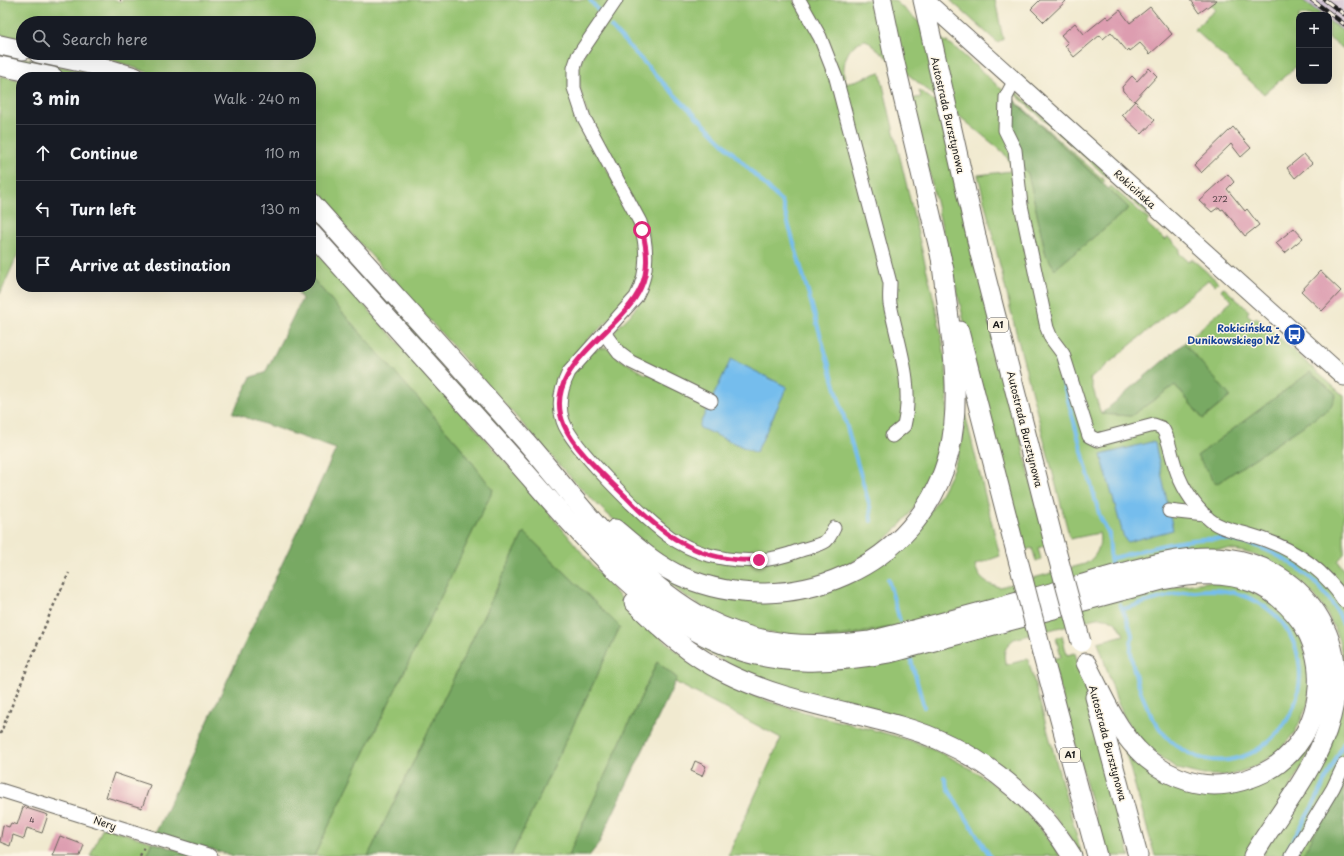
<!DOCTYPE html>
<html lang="en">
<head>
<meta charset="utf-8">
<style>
  :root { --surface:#171b24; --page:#242831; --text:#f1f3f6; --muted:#9ea1a6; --line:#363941 }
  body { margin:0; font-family:"Playpen Sans",sans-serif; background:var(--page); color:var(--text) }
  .controls { position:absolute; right:12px; top:12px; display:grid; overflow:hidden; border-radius:8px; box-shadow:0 4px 16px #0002 }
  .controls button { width:36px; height:36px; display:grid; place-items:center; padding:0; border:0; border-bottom:1px solid var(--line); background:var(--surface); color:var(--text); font:20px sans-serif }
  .stop { position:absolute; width:12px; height:12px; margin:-9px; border:3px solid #db2777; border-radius:50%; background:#fff }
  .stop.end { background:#db2777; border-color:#fff; box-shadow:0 1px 4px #0008 }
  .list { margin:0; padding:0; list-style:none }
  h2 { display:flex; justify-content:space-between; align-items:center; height:52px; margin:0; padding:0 16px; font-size:17px }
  h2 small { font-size:13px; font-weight:400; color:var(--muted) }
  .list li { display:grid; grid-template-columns:26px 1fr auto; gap:12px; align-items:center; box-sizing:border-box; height:56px; padding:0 16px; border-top:1px solid var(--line) }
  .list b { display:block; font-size:15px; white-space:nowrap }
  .list em { font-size:13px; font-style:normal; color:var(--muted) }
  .icon { flex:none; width:22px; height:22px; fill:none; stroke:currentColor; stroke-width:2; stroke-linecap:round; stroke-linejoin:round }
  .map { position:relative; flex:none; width:1344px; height:856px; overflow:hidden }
  .search { position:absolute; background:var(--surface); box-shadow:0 4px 16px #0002; left:16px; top:16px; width:300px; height:44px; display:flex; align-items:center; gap:10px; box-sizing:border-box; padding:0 14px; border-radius:22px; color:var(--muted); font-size:15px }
  .panel { position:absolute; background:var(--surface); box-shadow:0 4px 16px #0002; left:16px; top:72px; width:300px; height:220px; border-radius:16px }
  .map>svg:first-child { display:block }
</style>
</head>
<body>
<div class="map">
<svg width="1344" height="856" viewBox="0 0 1344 856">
  <rect width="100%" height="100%" fill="#fcf5e5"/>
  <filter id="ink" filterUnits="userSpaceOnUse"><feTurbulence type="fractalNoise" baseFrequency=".025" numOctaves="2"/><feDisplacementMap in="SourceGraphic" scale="8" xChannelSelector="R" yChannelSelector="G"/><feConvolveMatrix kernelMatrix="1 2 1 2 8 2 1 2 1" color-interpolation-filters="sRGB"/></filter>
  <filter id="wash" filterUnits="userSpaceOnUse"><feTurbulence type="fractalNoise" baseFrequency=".012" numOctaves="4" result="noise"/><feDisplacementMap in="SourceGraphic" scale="16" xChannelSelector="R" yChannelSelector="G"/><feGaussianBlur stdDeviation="0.9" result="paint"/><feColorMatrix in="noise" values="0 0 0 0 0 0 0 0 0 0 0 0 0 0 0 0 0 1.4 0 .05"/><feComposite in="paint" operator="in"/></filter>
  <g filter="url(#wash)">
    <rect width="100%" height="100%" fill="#f1ead0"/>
    <path fill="#cdbed2" d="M1302,0H1344V32L1329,21V15H1322Z"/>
    <g fill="#96c371" stroke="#597046" fill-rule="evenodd">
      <path d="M0,0H116L121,2L122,0H611L583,40L574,54L569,71V88L578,115L636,224C642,243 647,272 636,290C623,309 603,325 586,341L595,351L599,348H607L620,359L647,375L651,368C639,361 615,352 614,335C614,328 627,320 631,314C647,294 653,267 649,242C647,222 635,205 625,187C609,156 569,96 581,61C589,39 607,19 620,0H794L811,27L822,50L838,99L844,97C834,63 822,31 803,0H894L935,36L952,45L1105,181L1103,183L1010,97L1008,125L1010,136L1018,148L1020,166L1028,173L1046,255L1055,269L1129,208L1109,189L1111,186L1149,220L1146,223L1165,240L1168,237L1180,249L1179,253L1188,261L1192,259L1218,282L1215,285L1208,280L1090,379L1101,414L1131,416L1175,385L1203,419L1230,397L1184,343L1232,301L1221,290L1223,287L1249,311L1247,314L1254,320L1256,317L1344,396V554L1338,561L1344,570V669C1340,609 1293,560 1234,550C1217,548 1200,550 1183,552C1115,567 1047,586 980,604C844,641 756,669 643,561C661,572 679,583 699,590C789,620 890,581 938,499C952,474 966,445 963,416L965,414L1000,556L975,565C978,578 986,585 1000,587L1085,564C1096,558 1102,546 1099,533L1070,539L1017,336L978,175L1011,171L1010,162L1003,152L866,40C846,43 840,68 846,84L880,72C893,129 907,186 920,242C942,336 975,433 907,517C886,543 859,562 827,574C770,596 705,585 654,551C599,514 556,461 512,412C445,338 379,263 311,190V77H161L112,60L82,53H309V23H23V40L0,35ZM1310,372L1336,394L1330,408L1216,484L1197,456Z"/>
      <path d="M950,0H995L1003,39L998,43Z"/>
      <path d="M1206,0H1302L1322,15H1299V64L1264,94L1194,29L1215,10Z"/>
      <path d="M1329,21L1344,32V49L1330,39H1329Z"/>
      <path d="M0,52L106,77H88L0,58Z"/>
      <path d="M0,76L21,80V247L0,294Z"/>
      <path d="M919,90L937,103L1047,545L1038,548L1041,559L1036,561L1032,548L1023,551L963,317L912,99L921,97Z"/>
      <path d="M1014,93H1017L1109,175L1108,178Z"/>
      <path d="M1113,183H1117L1152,214L1151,218Z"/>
      <path d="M311,214L634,572C655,591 676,609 701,623C803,678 909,636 1012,609L1013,614C896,645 780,689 670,609C648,593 630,575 611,556L311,222Z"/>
      <path d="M311,246C386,330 464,413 537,498C594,566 652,648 733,687C784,711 840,720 895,736C962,755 1022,796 1060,856H728L781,738L675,682L677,678L657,662L568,856H511L620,627L524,532L368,856H314L493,490L459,445L311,277Z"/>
      <path d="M1214,563C1245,563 1274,576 1296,597C1310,610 1320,627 1325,645C1344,721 1284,797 1246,856H1155L1124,747C1143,771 1171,786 1202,790C1269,798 1329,743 1328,675C1327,620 1281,573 1228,567C1182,561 1133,580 1088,591V589L1172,568Z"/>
      <path d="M1213,581L1244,587L1281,608L1301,637L1311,672L1308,704L1295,732L1278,752L1256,766L1231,775H1203L1178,769L1144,746L1125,719L1117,701L1098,642L1124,635C1119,622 1109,616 1096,618L1014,639C1005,646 1002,654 1006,665L1028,659L1082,856L1059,821L1018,780L748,676L688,641L722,653Z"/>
      <path d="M1062,636L1067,655L1075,653L1130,856H1106L1052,659L1061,657L1056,638Z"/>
      <path d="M1344,687V782L1302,856H1262Z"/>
      <path d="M103,827L152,842L146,856H90Z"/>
    </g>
    <g fill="#78a963" stroke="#4a6240">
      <path d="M1010,97L1129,208L1055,269L1046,255L1028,173C1007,156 1010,121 1010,97Z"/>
      <path d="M311,277L459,445L493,490L314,856H234L155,834L336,449L233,413L251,377L265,373L302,299L294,287H311Z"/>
      <path d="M1184,343L1230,396L1203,419L1175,385L1131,416L1101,414Z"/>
      <path d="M1310,372L1336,394L1330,408L1216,484L1197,456Z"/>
      <path d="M524,532L620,627L511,856H368Z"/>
      <path d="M657,662L677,678L598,845L589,856H568Z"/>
      <path d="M1344,782V856H1302Z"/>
      <path d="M152,842L198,856H146Z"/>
    </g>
    <g fill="#75bded" stroke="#486c84">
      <path d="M731,359L787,387L757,451L754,452L700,428L699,426Z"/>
      <path d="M1151,442L1155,443L1173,530L1127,542L1124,538L1101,455Z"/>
    </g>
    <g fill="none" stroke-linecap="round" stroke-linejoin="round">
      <g stroke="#75bded" stroke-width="4">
        <path d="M590,0L598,10"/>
        <path d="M611,27L668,88L782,202L870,507L871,521"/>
        <path d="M1057,360L1100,517L1109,534L1111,565"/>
        <path d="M1110,559C1141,551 1171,541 1203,539C1261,535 1322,572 1344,626"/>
        <path d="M888,579L900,621"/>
        <path d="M1120,604C1124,614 1130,624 1132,635C1132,641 1130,647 1131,653C1133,676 1148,716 1164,734C1235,811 1344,704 1281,621C1263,601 1238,590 1211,590C1181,590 1151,601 1123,609"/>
        <path d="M911,660L924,707"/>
        <path d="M944,777L950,792L990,856"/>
        <path d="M1284,856L1316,800L1344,742"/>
      </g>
    </g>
    <g id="blocks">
      <g fill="#dd9db0">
        <path d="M1040,0H1067L1044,22L1031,9Z"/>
        <path d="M1190,0H1217L1199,13Z"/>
        <path d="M1150,7L1172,34L1150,54L1140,43L1130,51L1129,49L1127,51L1111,32L1103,39L1100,35L1074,57L1065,46L1068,43L1061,35L1075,23L1084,34L1106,16L1109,19L1120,10L1130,23Z"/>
        <path d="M1149,68L1157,76L1134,101L1123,91L1122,87L1132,76L1137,81Z"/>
        <path d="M1135,101L1155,120L1142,134L1122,115Z"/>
        <path d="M1233,127L1251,148L1241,157L1231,144L1201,173L1194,165Z"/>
        <path d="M1304,154L1312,163L1295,178L1287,168Z"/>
        <path d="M1228,174L1234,182L1227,189L1245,211L1247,209L1259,225L1245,236L1223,209L1221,210L1219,207L1212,212L1199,200Z"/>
        <path d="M1294,228L1303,238L1285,253L1276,243Z"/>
        <path d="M1320,271L1341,291L1322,311L1301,291Z"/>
        <path d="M695,761L706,766L702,776L691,771Z"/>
        <path d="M114,773L150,785L142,808L106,797Z"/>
        <path d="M23,807L48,815L42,833L27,828L24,839L13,835L10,846L0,842L3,825L9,827L11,823L17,825Z"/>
        <path d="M60,836L84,845L80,856H52Z"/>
      </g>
    </g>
  </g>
  <g filter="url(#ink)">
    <use href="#blocks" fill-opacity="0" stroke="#67645b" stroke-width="1"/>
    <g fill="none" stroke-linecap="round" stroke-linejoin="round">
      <defs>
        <g id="minor">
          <path d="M616,0L578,56L574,68V88L584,118L640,222C648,248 649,273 636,297L569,372C561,388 557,404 563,421C572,448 645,519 670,537C680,544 693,550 705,554C736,563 768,563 798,551C806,548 819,546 826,541C829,538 832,532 834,528"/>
          <path d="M799,0L820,37L836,78L890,283C890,290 889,297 890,304C898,345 914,384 904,426L892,436"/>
          <path d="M1015,80L1006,97L1005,130L1015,150L1021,205L1047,328L1051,338L1063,354L1089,436L1097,440L1154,425L1162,428C1168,436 1170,449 1173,459C1179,483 1192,504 1210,520C1221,529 1237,531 1250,535C1289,546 1322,566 1344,601"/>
          <path d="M604,333L619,353L631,362L711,401"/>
          <path d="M1169,511L1205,515"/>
          <path d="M0,790L211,856"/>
          <path d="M1292,856L1333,788L1344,765"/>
        </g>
        <path id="major" d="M925,0L1344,377"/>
        <g id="highway">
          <path d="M882,0L895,63L944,270"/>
          <path d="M923,0L980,254L1054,543"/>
          <path d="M0,45L23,50"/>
          <path d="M38,53L99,66L135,77"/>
          <path d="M0,66L53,77"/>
          <path d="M311,202C380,280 452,357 521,436C576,498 632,581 706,619C760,647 812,648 870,641C939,624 1008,605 1076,586C1119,574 1182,552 1226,558C1265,563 1300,584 1320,619C1340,654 1340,692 1327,730C1311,776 1277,815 1253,856"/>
          <path d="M311,233C376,306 441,378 506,450C567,518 634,606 718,642C773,667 831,664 889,653L1162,580C1193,574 1225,571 1254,583C1274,591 1290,606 1302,623C1329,666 1322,725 1284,759C1269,773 1246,781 1227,784C1194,789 1159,773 1137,749C1114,725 1101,692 1086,663"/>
          <path d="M959,331L1016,552"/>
          <path d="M615,529C636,547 657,566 683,577C789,622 920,569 949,453C964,392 948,319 941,257"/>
          <path d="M634,602C661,629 690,655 724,672C779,700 841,709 900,726C971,746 1033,793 1072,856"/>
          <path d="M1042,653L1097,856"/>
          <path d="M1095,697L1138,856"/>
        </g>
      </defs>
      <use href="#minor" stroke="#67645b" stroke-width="15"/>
      <use href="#major" stroke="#67645b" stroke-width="19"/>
      <use href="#highway" stroke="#67645b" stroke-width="21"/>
      <g stroke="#67645b" stroke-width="2.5" stroke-dasharray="3 3" stroke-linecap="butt">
        <path d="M120,0H121"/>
        <path d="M0,734L52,609L69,573"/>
        <path d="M140,856L144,847"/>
      </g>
      <use href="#minor" stroke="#fff" stroke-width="13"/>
      <use href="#major" stroke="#fff" stroke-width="17"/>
      <use href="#highway" stroke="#fff" stroke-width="19"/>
      <defs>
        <g id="rail">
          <path d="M1312,0L1344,24"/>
          <path d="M1325,0L1344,14"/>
        </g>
      </defs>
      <use href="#rail" stroke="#1c1c1c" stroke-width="4.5"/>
      <use href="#rail" stroke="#fcf5e5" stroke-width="3" stroke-dasharray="9" stroke-linecap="butt"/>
      <defs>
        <g id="highway-bridge">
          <path d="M1054,543L1081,642"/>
          <path d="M1016,552L1042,653"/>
        </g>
      </defs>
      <use href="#highway-bridge" stroke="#67645b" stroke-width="21" stroke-linecap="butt"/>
      <use href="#highway-bridge" stroke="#fff" stroke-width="19"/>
    </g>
  </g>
  <g fill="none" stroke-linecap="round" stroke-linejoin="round" filter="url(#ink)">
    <path stroke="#db2777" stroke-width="5" d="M642,230C647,248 649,270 641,287C622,332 539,367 564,425C576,453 610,480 631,502C668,540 705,563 759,560"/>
  </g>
  <defs>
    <symbol id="bus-disc" viewBox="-11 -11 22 22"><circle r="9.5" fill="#1a4fb4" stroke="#fcf5e5"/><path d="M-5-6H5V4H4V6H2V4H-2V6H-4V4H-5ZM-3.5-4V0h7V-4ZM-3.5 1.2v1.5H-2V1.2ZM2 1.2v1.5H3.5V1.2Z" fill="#fff"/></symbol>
  </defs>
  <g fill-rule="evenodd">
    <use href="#bus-disc" x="1282" y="322" width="25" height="25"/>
  </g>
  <g text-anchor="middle" stroke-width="3" stroke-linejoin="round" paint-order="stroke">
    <g font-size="8" fill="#4c3c41">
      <text x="1220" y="202">272</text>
      <text x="32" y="823">4</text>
    </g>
    <g fill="#fcf5e5" stroke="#5f5d58" stroke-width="1">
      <rect x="988" y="318" width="20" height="14" rx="3"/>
      <rect x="1060" y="748" width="20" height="14" rx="3"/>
    </g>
    <g font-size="9" font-weight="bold" fill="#1c1c1c">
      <text x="998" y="328">A1</text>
      <text x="1070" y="758">A1</text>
    </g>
    <g font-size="10" fill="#1c1c1c" stroke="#fcf5e5">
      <text transform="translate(948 115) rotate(77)" y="4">Autostrada Bursztynowa</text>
      <text transform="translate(1135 189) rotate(42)" y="4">Rokicińska</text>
      <text transform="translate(1025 429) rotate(76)" y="4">Autostrada Bursztynowa</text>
      <text transform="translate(1108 743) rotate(75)" y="4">Autostrada Bursztynowa</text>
      <text transform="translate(105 823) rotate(19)" y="4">Nery</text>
    </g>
    <g font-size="10" font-weight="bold" fill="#164399" stroke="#fcf5e5" text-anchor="end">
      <text x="1280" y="332">Rokicińska -<tspan x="1280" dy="12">Dunikowskiego NŻ</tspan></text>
    </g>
  </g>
</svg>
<div class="controls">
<button>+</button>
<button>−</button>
</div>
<div class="stop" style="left:642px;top:230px"></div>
<div class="stop end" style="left:759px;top:560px"></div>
<div class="search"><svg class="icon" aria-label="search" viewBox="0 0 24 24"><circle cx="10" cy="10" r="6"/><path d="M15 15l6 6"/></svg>Search here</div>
<section class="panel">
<h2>3 min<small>Walk · 240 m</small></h2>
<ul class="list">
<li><svg class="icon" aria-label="ahead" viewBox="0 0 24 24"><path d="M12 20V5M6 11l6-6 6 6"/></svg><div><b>Continue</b></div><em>110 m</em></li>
<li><svg class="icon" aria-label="left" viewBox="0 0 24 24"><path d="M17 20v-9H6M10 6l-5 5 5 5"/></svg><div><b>Turn left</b></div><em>130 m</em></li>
<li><svg class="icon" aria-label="arrive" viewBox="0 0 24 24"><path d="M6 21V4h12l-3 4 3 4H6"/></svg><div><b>Arrive at destination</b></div></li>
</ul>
</section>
</div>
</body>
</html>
